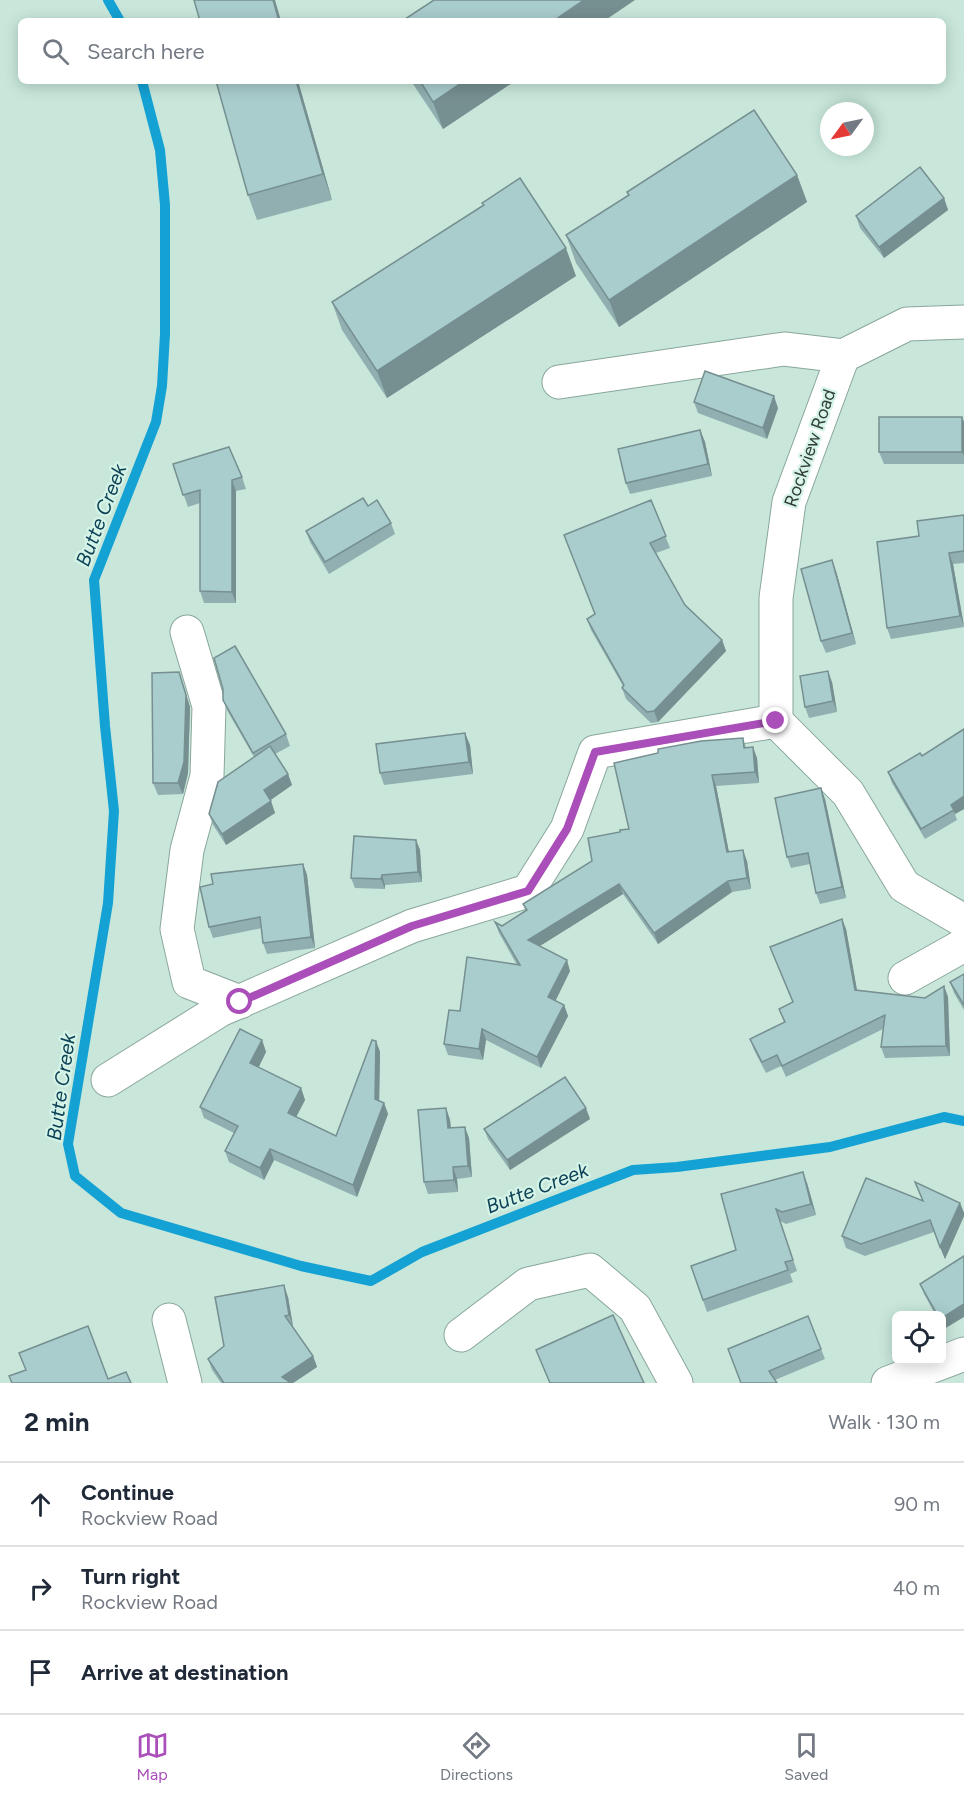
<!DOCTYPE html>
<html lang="en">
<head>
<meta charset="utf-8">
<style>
  :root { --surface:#fff; --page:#f2f2f3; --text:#1f2937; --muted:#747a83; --line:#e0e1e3; --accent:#aa4eb9 }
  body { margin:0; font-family:Figtree,sans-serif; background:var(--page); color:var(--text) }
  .controls { position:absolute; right:18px; bottom:18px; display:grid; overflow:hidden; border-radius:9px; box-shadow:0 3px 15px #0003 }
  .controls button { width:54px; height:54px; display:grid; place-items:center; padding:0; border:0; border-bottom:2px solid var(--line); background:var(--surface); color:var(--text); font:30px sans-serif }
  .compass { position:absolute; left:820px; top:102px; width:54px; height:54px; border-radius:50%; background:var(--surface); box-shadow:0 3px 15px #0003; rotate:237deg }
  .stop { position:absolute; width:18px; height:18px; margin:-14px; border:4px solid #aa4eb9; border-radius:50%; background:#fff }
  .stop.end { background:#aa4eb9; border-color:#fff; box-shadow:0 2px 6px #0008 }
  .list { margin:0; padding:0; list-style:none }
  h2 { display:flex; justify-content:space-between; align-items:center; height:78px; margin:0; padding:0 24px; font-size:26px }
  h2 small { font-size:20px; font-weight:400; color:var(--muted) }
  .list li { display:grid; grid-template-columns:39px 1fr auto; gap:18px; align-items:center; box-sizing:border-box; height:84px; padding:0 24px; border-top:2px solid var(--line) }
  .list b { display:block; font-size:22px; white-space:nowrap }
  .list p { margin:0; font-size:20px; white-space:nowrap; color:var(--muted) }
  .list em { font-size:20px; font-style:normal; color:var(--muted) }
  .icon { flex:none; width:33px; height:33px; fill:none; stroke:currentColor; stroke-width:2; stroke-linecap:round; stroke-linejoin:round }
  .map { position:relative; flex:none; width:964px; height:1383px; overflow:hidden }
  .search { position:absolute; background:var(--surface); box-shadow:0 3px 15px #0003; left:18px; right:18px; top:18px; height:66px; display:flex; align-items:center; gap:15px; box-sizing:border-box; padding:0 21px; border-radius:9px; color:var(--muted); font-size:22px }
  .sheet { height:330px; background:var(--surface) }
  nav { display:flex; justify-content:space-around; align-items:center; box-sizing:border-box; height:84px; border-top:2px solid var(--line); background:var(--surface); font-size:16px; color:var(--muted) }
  nav a { display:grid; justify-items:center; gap:3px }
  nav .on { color:var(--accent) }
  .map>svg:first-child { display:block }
</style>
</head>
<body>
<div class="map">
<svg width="964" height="1383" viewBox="0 0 964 1383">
  <rect width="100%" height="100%" fill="#c8e7da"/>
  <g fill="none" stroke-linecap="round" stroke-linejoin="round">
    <g stroke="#14a1d3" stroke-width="10">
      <path d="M108,0L120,21"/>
      <path d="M142,81L160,150L165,205V334L162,386L156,422L94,580L105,726L114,811L108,903L68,1144L75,1176L121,1213L301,1266L371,1281L422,1252L633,1170L677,1167L830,1147L944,1117L964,1121"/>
    </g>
    <defs>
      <g id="street">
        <path d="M964,322L907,324L843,356L789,502L776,598V721L848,793L904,886L964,921"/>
        <path d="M559,382L784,349L843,356"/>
        <path d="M187,632L209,706L207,776L187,850L177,929L189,982L240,1002"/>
        <path d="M905,978L964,945"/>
        <path d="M108,1080L220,1010L412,926L528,891L567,829L595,752L776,721"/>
        <path d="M169,1320L185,1383"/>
        <path d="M461,1335L528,1284L590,1270L635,1308L676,1383"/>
        <path d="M888,1383L964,1354"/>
      </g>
    </defs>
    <use href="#street" stroke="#89a69a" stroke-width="35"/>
    <use href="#street" stroke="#fff" stroke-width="33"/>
  </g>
  <g fill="#91afb0">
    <path d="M298,81L332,200L257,220L248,195Z"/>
    <path d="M411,81H515L443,129Z"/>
    <path d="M797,175L807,202L619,327L576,263L566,235L628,196L627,192Z"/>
    <path d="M944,198L948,210L884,258L860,228L856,216Z"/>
    <path d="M576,276L387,398L342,330L332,302Z"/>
    <path d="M694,402L778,408L767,439L698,413Z"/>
    <path d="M962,417L964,422V464H884L879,452Z"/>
    <path d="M700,430L705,442L712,476L630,494L626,483Z"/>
    <path d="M173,464L242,477L246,489L236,491V603H204L200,591V503L188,507Z"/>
    <path d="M651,500L670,548L656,553L685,605L722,640L726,651L658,722L651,723L626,699L622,688L623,686L591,630L587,619L595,614Z"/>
    <path d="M368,506L391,523L395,534L329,574L310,542L306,531Z"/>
    <path d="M964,515V563L953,564L964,627L891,639L887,628L919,536Z"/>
    <path d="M836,571L856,644L826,653L821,641Z"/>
    <path d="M832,682L837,712L809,718L805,707Z"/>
    <path d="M183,684L190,707L188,773L183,794L158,795L153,783Z"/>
    <path d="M223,700L286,734L290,746L275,754L288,774L292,785L270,800L275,813L226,845L213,825L209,814L254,757L228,712Z"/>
    <path d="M964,729V809L955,814L957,820L925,839L892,783L888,772L922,756Z"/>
    <path d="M743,738L746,747L757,758L759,783L716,786L729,852L747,861L751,889L732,892L658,944L623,894L539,946L570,971L555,1001L564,1005L568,1016L541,1068L486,1040L483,1060L448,1055L444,1044L460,1011L517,965L499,933L495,922L502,926L526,911L523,904L592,861L620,832L629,829Z"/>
    <path d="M470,745L473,774L384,785L380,773Z"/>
    <path d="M825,799L846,898L820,904L816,893L810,864L791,868L787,857Z"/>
    <path d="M416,840L420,850L422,882L385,885V889L355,888L351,878Z"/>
    <path d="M303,864L307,875L315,948L267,954L263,943L262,928L213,938L209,927Z"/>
    <path d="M842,919L846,929L857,991L925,998L944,986L948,997L950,1056L885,1058L881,1047L883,1029L786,1077L781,1066L766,1073L754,1050L750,1039L784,1022L779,1009L793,1003L770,947Z"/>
    <path d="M964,974V1010L954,993L950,982Z"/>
    <path d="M262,1040L266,1052L258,1067L301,1088L305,1100L296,1117L336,1136L376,1041L380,1052L379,1101L384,1103L388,1114L357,1197L274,1160L264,1180L229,1162L225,1151L234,1133L204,1118L200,1107Z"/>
    <path d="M446,1108L450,1120L451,1128L469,1138L472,1177L457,1179L458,1192L428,1194L424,1182Z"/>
    <path d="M590,1119L510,1170L488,1139L484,1129Z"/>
    <path d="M807,1183L816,1215L786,1224L780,1221L797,1271L790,1274L793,1282L707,1312L691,1266L736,1250L721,1194Z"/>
    <path d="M922,1201L960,1203L964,1213V1216L945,1259L934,1232L865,1256L846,1248L842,1236Z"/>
    <path d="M964,1256L944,1329L942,1325V1316H936L924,1294L920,1284Z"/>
    <path d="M288,1297L293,1326H292L313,1356L317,1367L293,1383H221L212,1370L208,1359Z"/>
    <path d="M821,1349L825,1359L775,1380L741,1383Z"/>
  </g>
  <g fill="#768f90">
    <path d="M273,0H275L281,21H279Z"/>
    <path d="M584,0H635L604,21H553Z"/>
    <path d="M296,81H298L332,200L323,174Z"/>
    <path d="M464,81H515L443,129L433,102Z"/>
    <path d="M797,175L807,202L619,327L609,300Z"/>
    <path d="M944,198L948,210L884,258L879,247Z"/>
    <path d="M566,248L576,276L387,398L377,371Z"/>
    <path d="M774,396L778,408L767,439L763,428Z"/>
    <path d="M962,417L964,422V456L962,452Z"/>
    <path d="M700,430L705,442L712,476L708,464Z"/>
    <path d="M232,480L236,491V603L232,592Z"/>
    <path d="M949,553L953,564L964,626L960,616Z"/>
    <path d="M832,560L836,571L856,644L852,633Z"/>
    <path d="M722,640L726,651L658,722L654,711Z"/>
    <path d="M828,671L832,682L837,712L833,701Z"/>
    <path d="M179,672L190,707L188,773L183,794L178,783Z"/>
    <path d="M465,733L470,745L473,774L469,762Z"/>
    <path d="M753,747L757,758L759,783L755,772Z"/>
    <path d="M288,774L292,785L268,802L264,790Z"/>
    <path d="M712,775L716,786L731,863L727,852Z"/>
    <path d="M821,788L825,799L846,898L842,887Z"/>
    <path d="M964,796V809L955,814L951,805Z"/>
    <path d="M271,801L275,813L226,845L222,834Z"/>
    <path d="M416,840L420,850L422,882L418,872Z"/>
    <path d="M743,850L747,861L751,889L747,878Z"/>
    <path d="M303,864L307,875L315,948L311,937Z"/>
    <path d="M382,875L385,885V889L381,879Z"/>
    <path d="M728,881L732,892L658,944L654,933Z"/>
    <path d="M619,884L623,894L532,951L528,940Z"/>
    <path d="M842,919L846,929L859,1001L855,990Z"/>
    <path d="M567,960L570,971L552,1008L548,997Z"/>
    <path d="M944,986L948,997L950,1056L946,1046Z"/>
    <path d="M564,1005L568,1016L541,1068L537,1057Z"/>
    <path d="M482,1029L486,1040L483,1060L479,1049Z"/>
    <path d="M262,1040L266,1052L255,1075L250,1063Z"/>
    <path d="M376,1041L380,1052L379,1111L375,1099Z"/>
    <path d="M301,1088L305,1100L292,1125L288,1113Z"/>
    <path d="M384,1103L388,1114L357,1197L353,1185Z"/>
    <path d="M446,1108L450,1120L452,1140L448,1128Z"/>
    <path d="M586,1108L590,1119L510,1170L507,1160Z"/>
    <path d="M465,1127L469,1138L472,1177L468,1166Z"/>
    <path d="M270,1149L274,1160L264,1180L260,1168Z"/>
    <path d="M453,1167L457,1179L458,1192L454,1180Z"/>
    <path d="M803,1172L807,1183L816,1215L811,1204Z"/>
    <path d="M960,1203L964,1213V1216L945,1259L940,1247Z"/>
    <path d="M284,1285L288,1297L293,1326L289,1315Z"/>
    <path d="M964,1304V1317L944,1329L942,1322V1318Z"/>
    <path d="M313,1356L317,1367L293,1383H284L282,1377Z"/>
  </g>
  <g fill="#a9cccd" stroke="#768f90" stroke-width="1.5">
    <path d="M194,0H273L279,21H200Z"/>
    <path d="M434,0H584L553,21H402Z"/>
    <path d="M216,81H296L323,174L248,195Z"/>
    <path d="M420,81H464L433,102Z"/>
    <path d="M754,110L797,175L609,300L566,235L629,195L627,192Z"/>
    <path d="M920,167L944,198L879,247L856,216Z"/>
    <path d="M520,178L566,248L377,371L332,302L484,205L482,203Z"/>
    <path d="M705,371L774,396L763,428L694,402Z"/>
    <rect x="879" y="417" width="83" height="35"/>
    <path d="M700,430L708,464L626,483L618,449Z"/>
    <path d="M229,447L242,477L232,480V592L200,591V490L183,495L173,464Z"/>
    <path d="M363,498L368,506L377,500L391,523L325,562L306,531Z"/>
    <path d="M651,500L666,536L650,543L685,605L722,640L654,711L647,712L622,688L624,685L587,619L595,614L564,535Z"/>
    <path d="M964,515V551L949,553L960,616L887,628L877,542L919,536L917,521Z"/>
    <path d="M832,560L852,633L821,641L801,569Z"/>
    <path d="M235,646L286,734L253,753L223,700V689L214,658Z"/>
    <path d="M828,671L833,701L805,707L800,676Z"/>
    <path d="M179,672L186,695L184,762L178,783H153L152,673Z"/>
    <path d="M964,729V796L951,805L954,810L921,829L888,772L920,753L922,756Z"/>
    <path d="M465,733L469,762L380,773L376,744Z"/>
    <path d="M743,738L744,748L753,747L755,772L712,775L727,852L743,850L747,878L728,881L654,933L619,884L528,940L567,960L548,997L564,1005L537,1057L482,1029L479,1049L444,1044L449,1010L460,1011L467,957L520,965L495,922L502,926L527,910L523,904L592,861L588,838L620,832V830L629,829L614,763L658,753V749L701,741Z"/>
    <path d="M270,746L288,774L264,790L271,801L222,834L209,814L218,782Z"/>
    <path d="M821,788L842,887L816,893L808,853L787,857L775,798Z"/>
    <path d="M354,836L416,840L418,872L382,875L381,879L351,878Z"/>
    <path d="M303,864L311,937L263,943L260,917L209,927L200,887L213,884L211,874Z"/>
    <path d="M842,919L855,990L925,998L944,986L946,1046L881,1047L885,1015L782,1066L777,1055L762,1062L750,1039L785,1022L779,1009L793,1002L770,947Z"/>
    <path d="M964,974V1005L950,982Z"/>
    <path d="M240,1029L262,1040L250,1063L301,1088L288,1113L336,1136L372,1040L376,1041L375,1099L384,1103L353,1185L270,1149L260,1168L225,1151L238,1126L200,1107Z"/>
    <path d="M565,1077L586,1108L507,1160L484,1129Z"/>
    <path d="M446,1108L448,1128L465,1127L468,1166L453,1167L454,1180L424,1182L418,1110Z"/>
    <path d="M803,1172L811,1204L782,1212L776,1209L793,1260L785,1262L788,1270L703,1300L691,1266L736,1250L721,1194Z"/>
    <path d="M866,1178L923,1201L915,1182L960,1203L940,1247L930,1220L861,1244L842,1236Z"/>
    <path d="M964,1256V1304L942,1318V1316H938L920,1284Z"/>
    <path d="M284,1285L289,1315L285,1316L313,1356L282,1377L291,1383H224L208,1359L224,1346L215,1297Z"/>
    <path d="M613,1315L644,1383H550L536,1350Z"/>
    <path d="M808,1316L821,1349L769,1371L777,1383H741L728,1349Z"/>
    <path d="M88,1326L108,1379L126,1372L131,1383H12L9,1376L26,1370L19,1353Z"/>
  </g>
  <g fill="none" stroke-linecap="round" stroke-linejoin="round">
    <path stroke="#aa4eb9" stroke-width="8" d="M240,1002L412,926L528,891L567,829L595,752L776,721"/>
  </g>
  <g text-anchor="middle" stroke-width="4.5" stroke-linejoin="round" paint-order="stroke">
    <g font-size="18" fill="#313d38" stroke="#d5f4e7">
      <text transform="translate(810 448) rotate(-71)" y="6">Rockview Road</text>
    </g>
    <g font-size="20" font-style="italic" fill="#0e4257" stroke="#d5f4e7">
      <text transform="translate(101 515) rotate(-69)" y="7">Butte Creek</text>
      <text transform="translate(61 1087) rotate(-82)" y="7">Butte Creek</text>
      <text transform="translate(537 1188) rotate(-21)" y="7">Butte Creek</text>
    </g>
  </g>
</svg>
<div class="controls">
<button><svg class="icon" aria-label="locate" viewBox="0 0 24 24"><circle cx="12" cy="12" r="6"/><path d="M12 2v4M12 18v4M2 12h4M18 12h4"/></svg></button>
</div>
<svg class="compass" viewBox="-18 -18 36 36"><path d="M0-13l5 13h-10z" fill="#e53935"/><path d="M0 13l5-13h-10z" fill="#747a83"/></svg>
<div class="stop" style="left:240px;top:1002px"></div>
<div class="stop end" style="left:776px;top:721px"></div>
<div class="search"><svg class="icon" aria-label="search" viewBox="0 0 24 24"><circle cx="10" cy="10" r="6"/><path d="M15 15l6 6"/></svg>Search here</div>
</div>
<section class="sheet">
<h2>2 min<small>Walk · 130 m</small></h2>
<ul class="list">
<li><svg class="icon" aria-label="ahead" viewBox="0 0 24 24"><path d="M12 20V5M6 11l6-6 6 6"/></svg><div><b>Continue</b><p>Rockview Road</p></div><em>90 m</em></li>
<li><svg class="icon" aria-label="right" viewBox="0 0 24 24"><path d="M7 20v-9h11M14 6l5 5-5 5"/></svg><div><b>Turn right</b><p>Rockview Road</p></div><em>40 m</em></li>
<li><svg class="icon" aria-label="arrive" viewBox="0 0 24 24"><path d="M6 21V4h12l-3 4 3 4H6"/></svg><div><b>Arrive at destination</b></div></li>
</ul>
</section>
<nav>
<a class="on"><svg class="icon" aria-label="map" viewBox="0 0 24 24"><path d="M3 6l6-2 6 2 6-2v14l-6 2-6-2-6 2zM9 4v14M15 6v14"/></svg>Map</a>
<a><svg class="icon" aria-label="directions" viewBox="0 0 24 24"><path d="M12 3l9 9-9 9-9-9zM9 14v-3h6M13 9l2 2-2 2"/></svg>Directions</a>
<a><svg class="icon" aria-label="saved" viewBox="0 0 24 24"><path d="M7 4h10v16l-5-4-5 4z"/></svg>Saved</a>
</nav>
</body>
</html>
